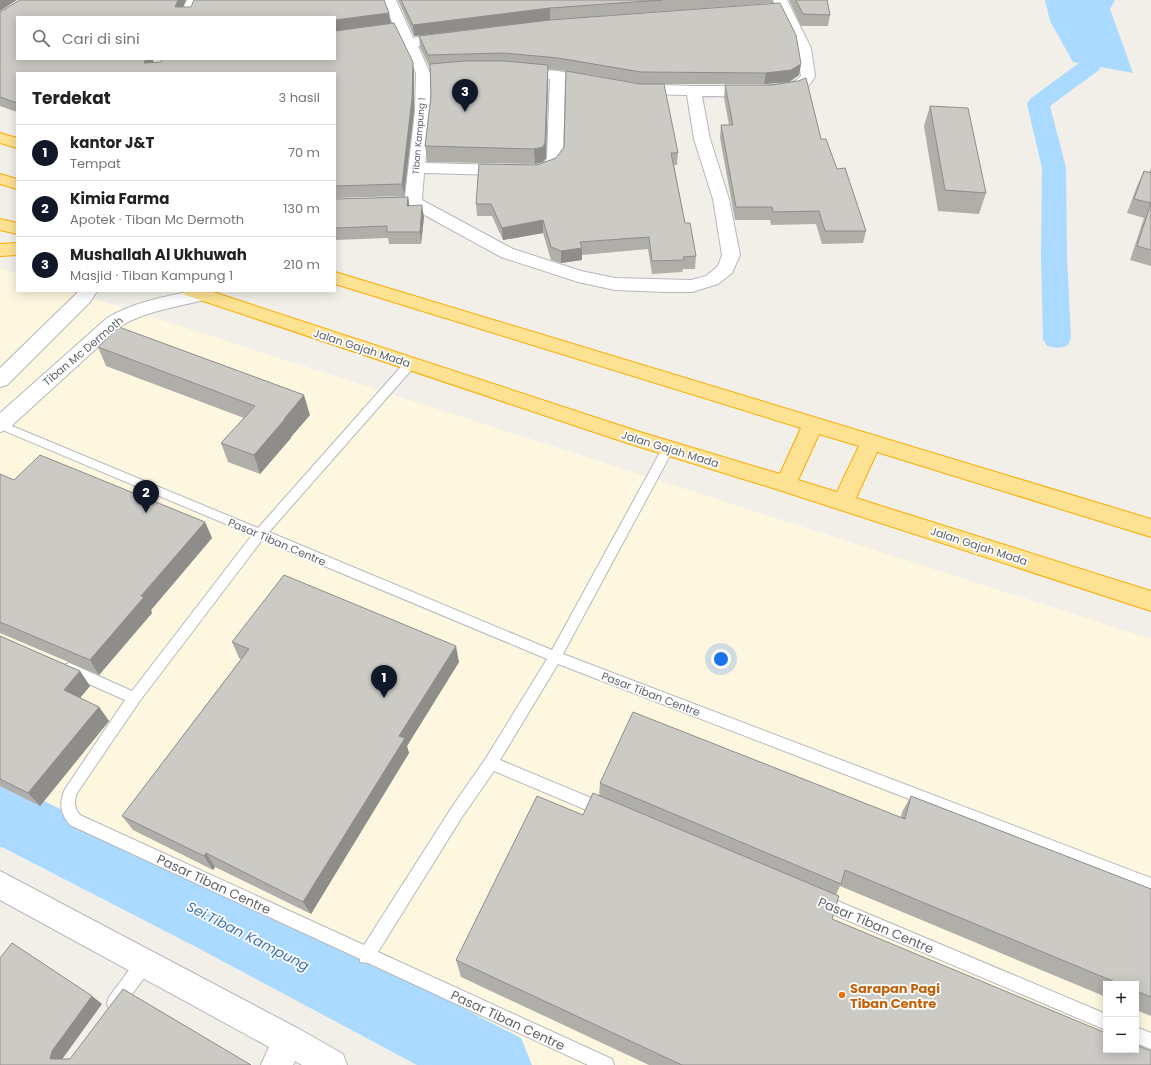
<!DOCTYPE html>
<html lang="id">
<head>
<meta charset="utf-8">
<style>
  :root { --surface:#fff; --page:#f6f6f6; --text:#222; --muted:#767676; --line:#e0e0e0; --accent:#111827 }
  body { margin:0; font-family:Poppins,sans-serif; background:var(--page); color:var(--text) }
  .controls { position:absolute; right:12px; bottom:12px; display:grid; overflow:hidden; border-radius:0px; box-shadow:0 2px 10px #0003 }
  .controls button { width:36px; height:36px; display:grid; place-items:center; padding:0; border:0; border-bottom:1px solid var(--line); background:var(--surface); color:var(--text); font:20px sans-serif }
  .you { position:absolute; left:721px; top:659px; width:14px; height:14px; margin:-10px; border:3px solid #fff; border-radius:50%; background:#1a73e8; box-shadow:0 0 0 6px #1a73e833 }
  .badge { display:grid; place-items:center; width:26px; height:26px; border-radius:50%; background:var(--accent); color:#fff; font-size:13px; font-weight:700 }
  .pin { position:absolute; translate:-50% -33px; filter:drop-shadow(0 1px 2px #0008) }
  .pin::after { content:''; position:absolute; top:21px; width:14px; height:12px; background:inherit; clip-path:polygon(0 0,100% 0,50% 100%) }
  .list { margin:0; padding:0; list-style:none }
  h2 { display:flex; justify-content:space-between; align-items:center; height:52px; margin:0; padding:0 16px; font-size:17px }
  h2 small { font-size:13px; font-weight:400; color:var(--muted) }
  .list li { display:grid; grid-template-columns:26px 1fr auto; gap:12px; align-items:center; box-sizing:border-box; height:56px; padding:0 16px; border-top:1px solid var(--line) }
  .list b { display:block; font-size:15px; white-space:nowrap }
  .list p { margin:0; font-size:13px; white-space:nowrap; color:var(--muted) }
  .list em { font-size:13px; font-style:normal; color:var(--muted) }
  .icon { flex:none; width:22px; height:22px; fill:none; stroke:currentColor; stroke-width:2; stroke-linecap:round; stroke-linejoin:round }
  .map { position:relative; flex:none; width:1151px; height:1065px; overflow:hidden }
  .search { position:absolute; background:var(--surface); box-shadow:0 2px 10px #0003; left:16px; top:16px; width:320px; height:44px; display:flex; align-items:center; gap:10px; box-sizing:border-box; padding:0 14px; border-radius:0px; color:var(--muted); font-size:15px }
  .panel { position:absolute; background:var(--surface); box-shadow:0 2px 10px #0003; left:16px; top:72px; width:320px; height:220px; border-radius:0px }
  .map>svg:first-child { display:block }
</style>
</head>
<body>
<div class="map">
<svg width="1151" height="1065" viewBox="0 0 1151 1065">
  <rect width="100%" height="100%" fill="#f1efe8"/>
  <path fill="#fef7e0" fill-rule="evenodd" d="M0,268L17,274V291H71L1151,639V1065H473L0,825ZM1106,984H1136V1050H1106Z"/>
  <path fill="#aadaff" d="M1045,0H1115L1110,9L1133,73L1073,62L1050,21Z"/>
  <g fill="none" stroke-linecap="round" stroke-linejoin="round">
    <path fill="#aadaff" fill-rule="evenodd" d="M1091,59L1099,60L1102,65L1099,70L1050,106L1066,168L1067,256L1071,339L1067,346L1057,348L1047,346L1043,339L1041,256L1042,168L1027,104L1030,99L1083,60Z"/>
    <path fill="#aadaff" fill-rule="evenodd" d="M0,780L23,789L48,803L246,897L521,1038L532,1065H417L196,947L2,847H0Z"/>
    <defs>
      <g id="lane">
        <path d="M410,360L414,361L415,364L414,367L269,532L552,650L664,445L668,444L672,445L674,448L563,654L1151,878V892L558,664L500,760L608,805L610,810L608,815L603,817L494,771L462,817L378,952L612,1059L614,1065H588L368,963L360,962V959L70,825C60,813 59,803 65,789L125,700L64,673L62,669L64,665L69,663L74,665L132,691L252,535L0,429V421L258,528L406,361ZM262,540L547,659L486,758L452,807L364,945L80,815C74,808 74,802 77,793L139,702Z"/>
        <path d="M821,894L1106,1014V1030L816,907L813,902L816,897Z"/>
        <path d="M144,956L150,958L152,964L150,970L121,1009L115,1011L109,1009L107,1003L109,997L138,958Z"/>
        <path d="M1136,1027L1151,1033V1049L1136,1043Z"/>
      </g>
      <g id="street">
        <path d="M187,0H201L193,17H179Z"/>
        <path d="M382,0H396L413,38L449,33L454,34L456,37L454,40L449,41L418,46L430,73L431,111L425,163L535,166L544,163L547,159L550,79L514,75L512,72L514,69L519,68L558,71L601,80L603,83L601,86L596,87L565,81L563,159L556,169L537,176L424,173L422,200L513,249L581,271L615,278L691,280L706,276L718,266L722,255L713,199L694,139L687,95L636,94L631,92L628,89L631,86L636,84L694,86H764L789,83L795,81L801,76L797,48L773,0H787L811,48L815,76C813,80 810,85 805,88C783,100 728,96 702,96L710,139L729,199L740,255L732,273L718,284L692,292H666L615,290L578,282L501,257L410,207L392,206L390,202L392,198L405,197L415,111L416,73Z"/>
        <path d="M79,291H97L90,302L7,385L0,387V368Z"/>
        <path d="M192,291H209L211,295L208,299C178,307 148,310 121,326L7,430L0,432V413L107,318C134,302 163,297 192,291Z"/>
        <path d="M0,871L301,1030L343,1054L347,1065H302L295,1061L293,1065H261L269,1047L0,900Z"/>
      </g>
      <g id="highway">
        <path d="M0,133L17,138V148L0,143Z"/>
        <path d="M0,174L17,179V189L0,184Z"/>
        <path d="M0,219L17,223V234L0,230Z"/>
        <path d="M17,243V255L0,256V244Z"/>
        <path d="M335,272L1151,519V537L877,452L856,498L1151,591V611L782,491L627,443L185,295L182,291H210L640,432L780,474L801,428L335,284ZM819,434L859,446L837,492L798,480Z"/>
      </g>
    </defs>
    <use href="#lane" stroke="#b5b8bc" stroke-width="2"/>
    <use href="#street" stroke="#b5b8bc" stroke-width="2"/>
    <use href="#highway" stroke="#f9ab00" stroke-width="2"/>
    <use href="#lane" fill="#fff" fill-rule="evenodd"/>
    <use href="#street" fill="#fff" fill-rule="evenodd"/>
    <use href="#highway" fill="#fde293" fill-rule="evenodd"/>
  </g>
  <g fill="#afaea9" fill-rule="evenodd">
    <path d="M20,0H186L183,7L389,13L391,24L414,73V111L404,196L335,198V73H17V112L0,106V12ZM17,17L335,59L153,63Z"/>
    <path d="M398,0H773V3L550,20L414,36Z"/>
    <path d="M789,0H827L830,15L828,26H801Z"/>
    <path d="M419,36L801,64L799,75L789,82L764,84H640L586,74L678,153L677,165H674L685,223L696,256L695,269H683L682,272L652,274L648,249L582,255V260L561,263L551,260L543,233L503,240L492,216H477L476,204L537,165L556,158L564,147L566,71L548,69V80L546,158L543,162L535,164L427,162L425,146L431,96L430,66H429L420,47Z"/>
    <path d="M725,85L821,139L837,169L866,231L863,243L822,244L816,224L771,225L770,220H735L720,138L721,125H729L724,98Z"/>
    <path d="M930,106L986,193L979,214L938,211L924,126Z"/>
    <path d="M1151,168V266L1130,260L1144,218L1127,213L1137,186L1144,171L1149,173Z"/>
    <path d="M408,197L409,205L424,217L421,244H389L388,238L335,240V199Z"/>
    <path d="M98,347L310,415L291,437V438L260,474L228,462L221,443L244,418L106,366Z"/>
    <path d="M0,474L14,480L205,522L212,538L151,610L152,613L99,675L0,633Z"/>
    <path d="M0,636L80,671L90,686L80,698L99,707L109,721L40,806L0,786Z"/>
    <path d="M232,642L459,662L407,746L409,753L311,914L215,867L213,870L133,830L122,816L241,659L239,658Z"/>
    <path d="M600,783L901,817L902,812L911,796L1151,889V1016L1136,1010V984H1106V997L840,886L836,895L832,919L1151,1065H649L461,977L456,960L599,796Z"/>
  </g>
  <g fill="#8f8d8a">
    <path d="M0,0H17L0,11Z"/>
    <path d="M178,0H186L179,17L175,7Z"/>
    <path d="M550,8V20L414,36L413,25Z"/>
    <path d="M389,13L391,24L335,31V20Z"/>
    <path d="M146,59H154L149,73L144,63Z"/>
    <path d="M413,62L414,73V111L404,196L402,184Z"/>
    <path d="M801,64L799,75L789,82L764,84L766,73Z"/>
    <path d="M548,65V80L546,158L543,162L535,164L534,149Z"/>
    <path d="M408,197L410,209L407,206Z"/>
    <path d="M422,205L424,217L421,244L420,232Z"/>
    <path d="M543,220V233L503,240L502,228Z"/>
    <path d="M582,248V260L561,263V251Z"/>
    <path d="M304,395L310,415L291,437V438L260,474L254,455Z"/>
    <path d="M205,522L212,538L151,610L152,613L99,675L90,660L141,596Z"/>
    <path d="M456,646L459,662L407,746L409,753L311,914L303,902L399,736Z"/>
    <path d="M80,671L90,686L74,705L64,690Z"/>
    <path d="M99,707L109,721L40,806L28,793Z"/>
    <path d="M206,853L215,867L213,870L204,856Z"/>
    <path d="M92,996L102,1004L63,1058L61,1065L50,1059L52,1051Z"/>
  </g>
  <g fill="#cccac5" stroke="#8f8d8a">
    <path d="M20,0H178L175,7H191L194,0H384L389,13L335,20V17H17V59H146L144,63L161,62L162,59H335V31L394,23L413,62L412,99L402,184L335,186V73H17V103L0,97V12Z"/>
    <path d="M401,0H662L550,8L413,25Z"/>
    <path d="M796,0H827L830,15L803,14Z"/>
    <path d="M780,3L796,35L801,64L791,70L766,73L641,72L558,58L504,53L428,55L419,36L550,20Z"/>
    <path d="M465,61H504L548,65L545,143L543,147L534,149L425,146L431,96L430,64Z"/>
    <path d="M566,71L640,84H664L678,153H671L685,223H690L696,256L683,257L684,260L652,261L649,237L580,242L582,248L561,251L551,247L543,220L502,228L491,204H476L479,164L537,165L556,158L564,147Z"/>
    <path d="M806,78L821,139H826L837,169L845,168L866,231H825L819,211L773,212L772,207H736L721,125H733L725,85H772L798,81Z"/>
    <path d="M930,106L968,108L986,193L945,190Z"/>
    <path d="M1144,171L1151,173V250L1137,246L1151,203L1134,199Z"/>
    <path d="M408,197L407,206L422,205L420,232H387V226L335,228V199Z"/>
    <path d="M119,327L304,395L284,419H285L254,455L221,443L255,406L98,347Z"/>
    <path d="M40,455L205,522L141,596L144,597L90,660L0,622V474L14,480Z"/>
    <path d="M284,575L456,646L399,736L405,738L303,902L206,853L204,856L122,816L249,649L232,642Z"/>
    <path d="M0,636L80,671L64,690L99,707L28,793L0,779Z"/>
    <path d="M633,712L905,819L911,796L1151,889V997L1136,991V984H1120L845,870L841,884L600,783Z"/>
    <path d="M593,793L839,896L832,919L1106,1033V1050H1136V1045L1151,1051V1065H682L456,960L537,796L583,815Z"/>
    <path d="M12,943L92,996L52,1051L50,1059H70L123,989L251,1065H0V958Z"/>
  </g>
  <circle fill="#e8710a" stroke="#fff" stroke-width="1.5" cx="842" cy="995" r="4"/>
  <g text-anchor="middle" stroke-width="3.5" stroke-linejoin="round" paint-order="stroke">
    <g font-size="9" fill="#5f6368" stroke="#fff">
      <text transform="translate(419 136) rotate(-85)" y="3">Tiban Kampung 1</text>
    </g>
    <g font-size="11" fill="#5f6368" stroke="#fff">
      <text transform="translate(362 348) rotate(18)" y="4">Jalan Gajah Mada</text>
      <text transform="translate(83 351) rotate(-40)" y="4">Tiban Mc Dermoth</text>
      <text transform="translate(670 449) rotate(17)" y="4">Jalan Gajah Mada</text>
      <text transform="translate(277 542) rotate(23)" y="4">Pasar Tiban Centre</text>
      <text transform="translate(979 546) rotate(18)" y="4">Jalan Gajah Mada</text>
      <text transform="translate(651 694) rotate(21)" y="4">Pasar Tiban Centre</text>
    </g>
    <g font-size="13" fill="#5f6368" stroke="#fff">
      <text transform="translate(214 884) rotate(25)" y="5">Pasar Tiban Centre</text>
      <text transform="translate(876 925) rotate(23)" y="5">Pasar Tiban Centre</text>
      <text transform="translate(508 1020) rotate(25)" y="5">Pasar Tiban Centre</text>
    </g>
    <g font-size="13" font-weight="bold" fill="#c56008" stroke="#fff" text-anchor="start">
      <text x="850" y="993">Sarapan Pagi<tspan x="850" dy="15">Tiban Centre</tspan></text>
    </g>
    <g font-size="14" font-style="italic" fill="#4174aa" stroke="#fff">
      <text transform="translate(248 936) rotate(27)" y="5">Sei.Tiban Kampung</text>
    </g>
  </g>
</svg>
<div class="controls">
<button>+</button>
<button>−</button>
</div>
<div class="you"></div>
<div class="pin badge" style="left:384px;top:698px">1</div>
<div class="pin badge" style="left:146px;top:513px">2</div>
<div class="pin badge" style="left:465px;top:112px">3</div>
<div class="search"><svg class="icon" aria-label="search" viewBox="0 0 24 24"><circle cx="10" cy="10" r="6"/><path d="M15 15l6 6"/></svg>Cari di sini</div>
<section class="panel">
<h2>Terdekat<small>3 hasil</small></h2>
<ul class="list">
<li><span class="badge">1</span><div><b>kantor J&amp;T</b><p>Tempat</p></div><em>70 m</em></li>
<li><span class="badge">2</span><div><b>Kimia Farma</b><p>Apotek · Tiban Mc Dermoth</p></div><em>130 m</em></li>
<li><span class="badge">3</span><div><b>Mushallah Al Ukhuwah</b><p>Masjid · Tiban Kampung 1</p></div><em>210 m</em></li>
</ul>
</section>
</div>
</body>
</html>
